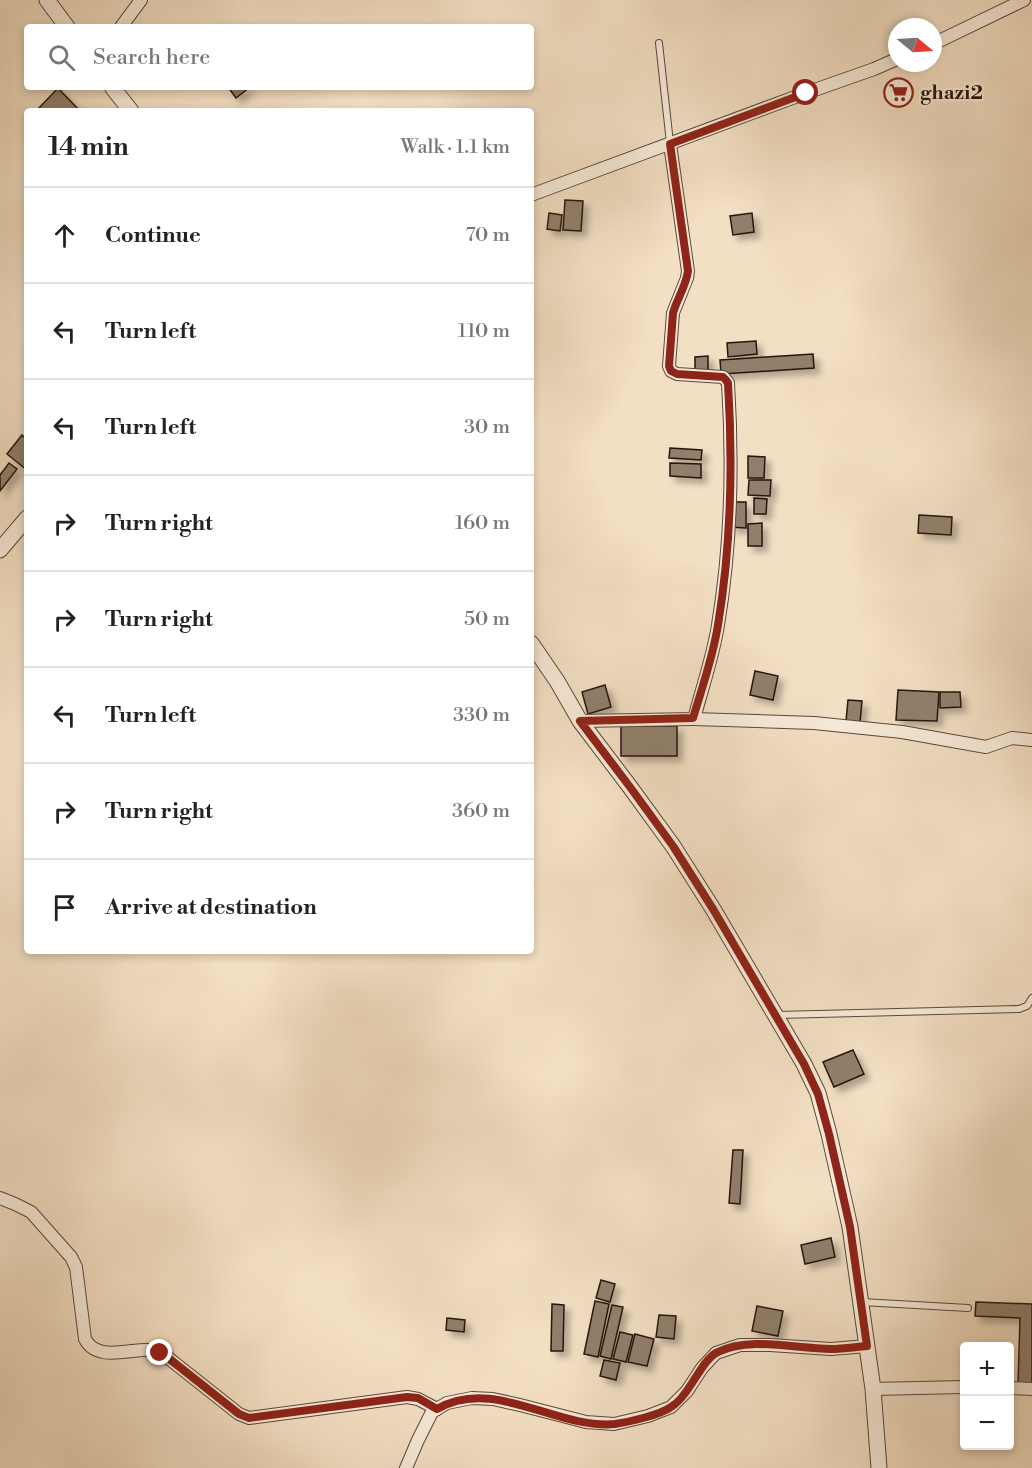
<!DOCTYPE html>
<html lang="en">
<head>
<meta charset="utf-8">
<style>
  :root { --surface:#fff; --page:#f6f6f6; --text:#222; --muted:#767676; --line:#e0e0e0 }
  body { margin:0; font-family:"Libre Bodoni",serif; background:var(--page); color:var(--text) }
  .controls { position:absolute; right:18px; bottom:18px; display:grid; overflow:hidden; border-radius:6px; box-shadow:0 3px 9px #0003 }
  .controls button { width:54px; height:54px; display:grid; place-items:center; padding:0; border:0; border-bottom:2px solid var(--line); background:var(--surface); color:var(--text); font:30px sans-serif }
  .compass { position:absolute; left:888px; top:18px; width:54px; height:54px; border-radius:50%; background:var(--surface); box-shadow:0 3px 9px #0003; rotate:108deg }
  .stop { position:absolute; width:18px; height:18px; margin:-14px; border:4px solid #8f2418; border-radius:50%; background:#fff }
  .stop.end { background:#8f2418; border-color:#fff; box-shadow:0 2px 6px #0008 }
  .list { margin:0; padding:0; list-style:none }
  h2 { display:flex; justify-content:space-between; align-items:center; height:78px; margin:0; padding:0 24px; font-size:26px }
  h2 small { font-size:20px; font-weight:400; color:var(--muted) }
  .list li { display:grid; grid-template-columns:39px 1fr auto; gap:18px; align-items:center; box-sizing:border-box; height:96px; padding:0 24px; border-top:2px solid var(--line) }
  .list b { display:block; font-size:22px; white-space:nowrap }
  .list em { font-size:20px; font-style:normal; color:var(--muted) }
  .icon { flex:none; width:33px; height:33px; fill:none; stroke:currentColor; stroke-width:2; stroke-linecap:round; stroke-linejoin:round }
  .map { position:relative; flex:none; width:1032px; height:1468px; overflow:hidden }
  .search { position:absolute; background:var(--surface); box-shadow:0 3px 9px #0003; left:24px; top:24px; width:510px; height:66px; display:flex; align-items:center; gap:15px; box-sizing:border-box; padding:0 21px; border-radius:6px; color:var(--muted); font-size:22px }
  .panel { position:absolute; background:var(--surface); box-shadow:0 3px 9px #0003; left:24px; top:108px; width:510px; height:846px; border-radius:6px }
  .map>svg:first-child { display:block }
</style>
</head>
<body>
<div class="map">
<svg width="1032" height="1468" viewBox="0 0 1032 1468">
  <defs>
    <filter id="shadow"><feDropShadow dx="5.5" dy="5.5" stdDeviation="3" flood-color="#0004"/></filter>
  </defs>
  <rect width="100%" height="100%" fill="#f3dfc3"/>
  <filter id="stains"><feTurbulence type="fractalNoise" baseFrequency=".00333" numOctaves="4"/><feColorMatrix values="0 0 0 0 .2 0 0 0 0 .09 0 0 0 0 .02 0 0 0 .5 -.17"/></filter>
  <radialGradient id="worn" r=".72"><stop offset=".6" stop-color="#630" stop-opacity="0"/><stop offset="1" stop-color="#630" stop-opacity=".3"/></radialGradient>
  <g fill="#917f6c" stroke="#27160d" stroke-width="1.5" filter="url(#shadow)">
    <path d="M228,87H250L236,98Z"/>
    <path d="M58,88L77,108L74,111H38L37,110Z"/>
    <path d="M565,200L583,201L581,231L563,230Z"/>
    <path d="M549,213L562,215L560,231L547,229Z"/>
    <path d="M752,213L754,232L733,235L730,216Z"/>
    <path d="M756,341L757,354L728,357L727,343Z"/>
    <path d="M813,354L814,368L721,374L720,360Z"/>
    <path d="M708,356V371L695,372V357Z"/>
    <path d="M22,435L27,440V470L7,454Z"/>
    <path d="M670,448L702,450L701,460L669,458Z"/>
    <path d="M748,456L765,457L764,478H748Z"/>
    <path d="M9,463L17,469L0,491V475Z"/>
    <path d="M670,463L701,464V478L670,476Z"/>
    <path d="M749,480H771L770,496L748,495Z"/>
    <path d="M754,498L767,499L766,514H754Z"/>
    <path d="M730,502H746V528L730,527Z"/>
    <path d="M919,515L952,517L951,535L918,533Z"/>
    <path d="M762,523V546H748V524Z"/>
    <path d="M755,671L778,676L773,700L750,695Z"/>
    <path d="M605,685L611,707L588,714L582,692Z"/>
    <path d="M898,690L939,692L937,721L896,720Z"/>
    <path d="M940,692H960L961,707L940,708Z"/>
    <path d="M848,700L862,701L860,722L846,721Z"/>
    <rect x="621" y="726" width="56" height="30"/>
    <path d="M853,1050L864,1074L834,1087L823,1062Z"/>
    <path d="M733,1150H743L740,1204L729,1203Z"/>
    <path d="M831,1238L835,1257L805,1264L801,1245Z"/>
    <path d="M601,1280L615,1284L610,1302L596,1298Z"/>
    <path d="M595,1301L609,1304L598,1357L584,1354Z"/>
    <path d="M976,1302L1032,1304V1385H1018L1020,1318L975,1316Z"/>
    <path d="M552,1304L564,1305L563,1351H551Z"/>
    <path d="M612,1305L623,1307L611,1359L600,1356Z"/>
    <path d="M757,1306L783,1311L778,1336L752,1331Z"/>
    <path d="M659,1315L676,1316L674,1339L656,1337Z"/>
    <path d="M447,1318L465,1320L464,1332L446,1330Z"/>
    <path d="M620,1332L633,1335L626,1362L613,1359Z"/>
    <path d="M635,1334L654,1339L647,1366L628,1362Z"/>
    <path d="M604,1360L620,1363L616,1380L600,1376Z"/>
  </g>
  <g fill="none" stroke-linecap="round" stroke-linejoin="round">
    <defs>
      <g id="service">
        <path d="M659,43L670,143"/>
        <path d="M778,1015L1019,1009L1027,1006L1032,998"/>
        <path d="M862,1302L968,1308"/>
      </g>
      <g id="minor">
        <path d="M121,27L141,0"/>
        <path d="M933,44L1024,0"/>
        <path d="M531,195L806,93L874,69L897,59"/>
        <path d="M694,719L814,723L902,732L986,747L1012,738L1032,740"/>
        <path d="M580,721L694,719C702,688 713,657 718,625C731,547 733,462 728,383L725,379L723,377L677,374L671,371L669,366L673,313L687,278L688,271L670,144"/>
        <path d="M0,1198L15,1204L31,1212L71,1257L76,1267L85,1339C97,1362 128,1349 149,1350C155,1350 161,1354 167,1357L239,1414L249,1418L407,1397L418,1399L437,1409"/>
        <path d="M1010,1388L1032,1389"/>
        <path d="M873,1389L964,1387"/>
        <path d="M406,1468L418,1440L432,1412L447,1403L472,1398L493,1399L520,1405L586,1422L614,1424L648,1416L671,1407L687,1391L702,1368L716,1353L740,1345H770L831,1349L867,1346"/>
      </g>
      <g id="tertiary">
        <path d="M47,0L67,27"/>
        <path d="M112,87L131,111"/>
        <path d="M0,550L27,518"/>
        <path d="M531,643L557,681L580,721L630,787L673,846L713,909L804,1064L818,1093L829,1134L850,1227L873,1389L879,1468"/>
      </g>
    </defs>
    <use href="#service" stroke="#5a483a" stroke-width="8"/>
    <use href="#minor" stroke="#5a483a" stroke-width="14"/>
    <use href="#tertiary" stroke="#5a483a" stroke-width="17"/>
    <use href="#service" stroke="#f7ead8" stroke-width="6"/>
    <use href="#minor" stroke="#f7ead8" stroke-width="12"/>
    <use href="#tertiary" stroke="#f7ead8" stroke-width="15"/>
  </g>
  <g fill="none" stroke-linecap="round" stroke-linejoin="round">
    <path stroke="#8f2418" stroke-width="8" d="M160,1353L167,1357L239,1414L249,1418L407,1397L418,1398L437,1409C494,1376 557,1430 615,1424C629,1422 660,1415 671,1407C680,1402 687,1391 692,1383C699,1373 707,1357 718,1352C751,1336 795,1349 831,1349C843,1349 855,1347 867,1346L850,1227L829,1134L818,1094L804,1064L713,909L673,846L630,787L580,721L693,718C702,688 713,657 718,625C731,546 733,463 728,383L725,379L723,377L677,374L671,371L669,366L673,313C677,299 686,286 688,271L670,144L806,93"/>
  </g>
  <defs>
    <symbol id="supermarket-ring" viewBox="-11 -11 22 22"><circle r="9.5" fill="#f7ead8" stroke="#8f2418" stroke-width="1.5"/><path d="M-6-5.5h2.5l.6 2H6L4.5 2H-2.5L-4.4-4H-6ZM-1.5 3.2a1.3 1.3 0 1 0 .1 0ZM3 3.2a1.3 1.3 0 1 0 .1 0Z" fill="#8f2418"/></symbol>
  </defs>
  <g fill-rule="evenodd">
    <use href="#supermarket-ring" x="882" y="76" width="33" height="33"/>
  </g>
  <g text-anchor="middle" stroke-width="4.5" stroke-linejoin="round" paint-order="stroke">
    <g font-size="20" font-weight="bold" fill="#27160d" stroke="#f7ead8" text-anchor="start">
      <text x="920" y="99">ghazi2</text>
    </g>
  </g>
  <rect width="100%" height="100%" filter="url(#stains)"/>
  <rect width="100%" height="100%" fill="url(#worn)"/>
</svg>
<div class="controls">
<button>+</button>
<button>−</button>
</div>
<svg class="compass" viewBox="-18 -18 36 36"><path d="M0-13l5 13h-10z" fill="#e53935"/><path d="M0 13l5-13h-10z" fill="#767676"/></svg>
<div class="stop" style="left:806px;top:93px"></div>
<div class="stop end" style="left:160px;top:1353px"></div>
<div class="search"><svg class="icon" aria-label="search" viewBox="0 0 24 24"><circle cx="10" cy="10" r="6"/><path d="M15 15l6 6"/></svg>Search here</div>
<section class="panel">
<h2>14 min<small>Walk · 1.1 km</small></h2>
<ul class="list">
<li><svg class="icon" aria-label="ahead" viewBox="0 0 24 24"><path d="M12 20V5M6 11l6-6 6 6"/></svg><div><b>Continue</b></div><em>70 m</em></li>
<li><svg class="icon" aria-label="left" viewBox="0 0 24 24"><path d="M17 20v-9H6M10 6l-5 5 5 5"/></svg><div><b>Turn left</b></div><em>110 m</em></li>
<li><svg class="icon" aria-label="left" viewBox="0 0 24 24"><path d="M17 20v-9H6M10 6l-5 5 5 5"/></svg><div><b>Turn left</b></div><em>30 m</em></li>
<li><svg class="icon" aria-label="right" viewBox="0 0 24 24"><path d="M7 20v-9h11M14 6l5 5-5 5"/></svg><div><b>Turn right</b></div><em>160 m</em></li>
<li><svg class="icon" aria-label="right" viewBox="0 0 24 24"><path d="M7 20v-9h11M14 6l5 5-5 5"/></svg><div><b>Turn right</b></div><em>50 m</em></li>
<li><svg class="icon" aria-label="left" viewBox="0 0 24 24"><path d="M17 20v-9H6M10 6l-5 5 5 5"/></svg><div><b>Turn left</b></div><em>330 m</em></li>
<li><svg class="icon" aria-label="right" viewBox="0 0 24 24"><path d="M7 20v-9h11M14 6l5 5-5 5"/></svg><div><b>Turn right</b></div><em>360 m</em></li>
<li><svg class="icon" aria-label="arrive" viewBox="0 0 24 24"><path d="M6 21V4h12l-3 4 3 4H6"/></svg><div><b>Arrive at destination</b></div></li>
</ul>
</section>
</div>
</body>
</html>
